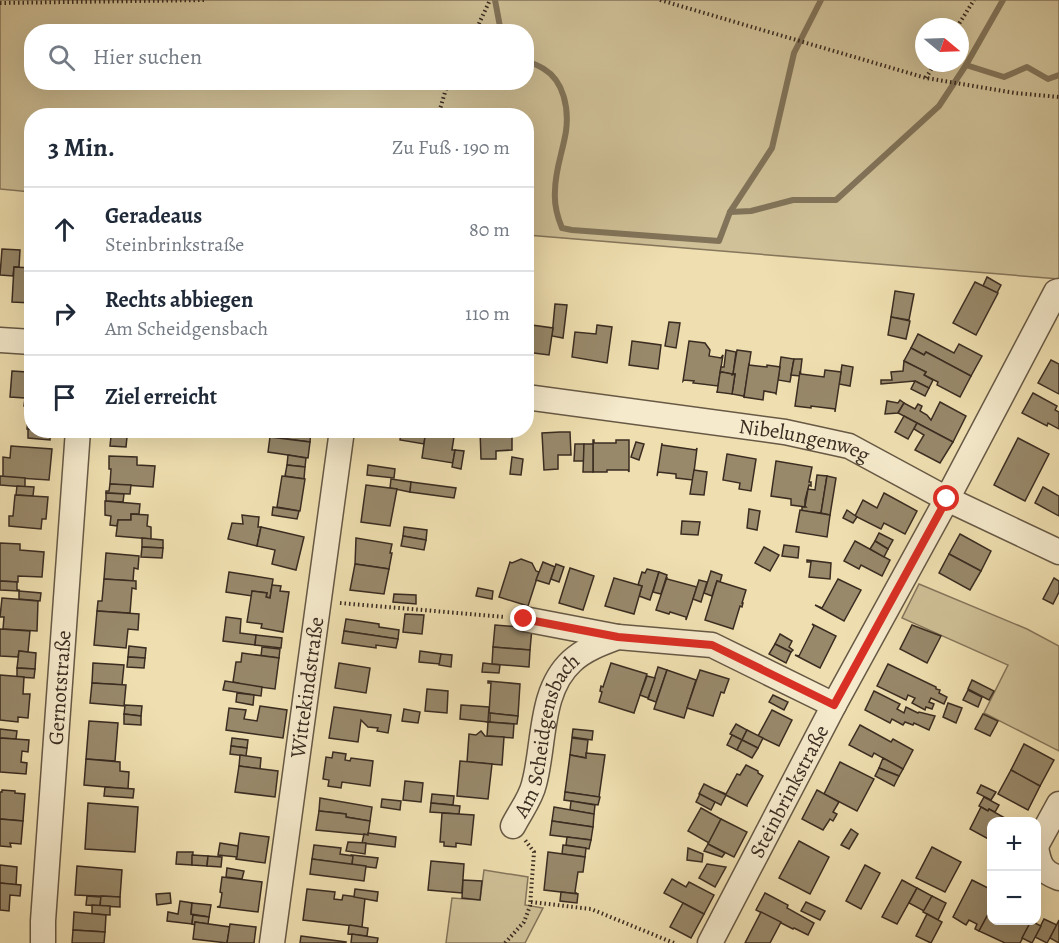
<!DOCTYPE html>
<html lang="de">
<head>
<meta charset="utf-8">
<style>
  :root { --surface:#fff; --page:#f6f6f7; --text:#1f2937; --muted:#747a83; --line:#e0e1e3 }
  body { margin:0; font-family:Alegreya,serif; background:var(--page); color:var(--text) }
  .controls { position:absolute; right:18px; bottom:18px; display:grid; overflow:hidden; border-radius:12px; box-shadow:0 6px 24px #0002 }
  .controls button { width:54px; height:54px; display:grid; place-items:center; padding:0; border:0; border-bottom:2px solid var(--line); background:var(--surface); color:var(--text); font:30px sans-serif }
  .compass { position:absolute; left:915px; top:18px; width:54px; height:54px; border-radius:50%; background:var(--surface); box-shadow:0 6px 24px #0002; rotate:109deg }
  .stop { position:absolute; width:18px; height:18px; margin:-14px; border:4px solid #d93025; border-radius:50%; background:#fff }
  .stop.end { background:#d93025; border-color:#fff; box-shadow:0 2px 6px #0008 }
  .list { margin:0; padding:0; list-style:none }
  h2 { display:flex; justify-content:space-between; align-items:center; height:78px; margin:0; padding:0 24px; font-size:26px }
  h2 small { font-size:20px; font-weight:400; color:var(--muted) }
  .list li { display:grid; grid-template-columns:39px 1fr auto; gap:18px; align-items:center; box-sizing:border-box; height:84px; padding:0 24px; border-top:2px solid var(--line) }
  .list b { display:block; font-size:22px; white-space:nowrap }
  .list p { margin:0; font-size:20px; white-space:nowrap; color:var(--muted) }
  .list em { font-size:20px; font-style:normal; color:var(--muted) }
  .icon { flex:none; width:33px; height:33px; fill:none; stroke:currentColor; stroke-width:2; stroke-linecap:round; stroke-linejoin:round }
  .map { position:relative; flex:none; width:1059px; height:943px; overflow:hidden }
  .search { position:absolute; background:var(--surface); box-shadow:0 6px 24px #0002; left:24px; top:24px; width:510px; height:66px; display:flex; align-items:center; gap:15px; box-sizing:border-box; padding:0 21px; border-radius:24px; color:var(--muted); font-size:22px }
  .panel { position:absolute; background:var(--surface); box-shadow:0 6px 24px #0002; left:24px; top:108px; width:510px; height:330px; border-radius:24px }
  .map>svg:first-child { display:block }
</style>
</head>
<body>
<div class="map">
<svg width="1059" height="943" viewBox="0 0 1059 943">
  <rect width="100%" height="100%" fill="#efdfb0"/>
  <filter id="stains"><feTurbulence type="fractalNoise" baseFrequency=".00333" numOctaves="4"/><feColorMatrix values="0 0 0 0 .2 0 0 0 0 .09 0 0 0 0 .02 0 0 0 .5 -.17"/></filter>
  <radialGradient id="worn" r=".72"><stop offset=".6" stop-color="#630" stop-opacity="0"/><stop offset="1" stop-color="#630" stop-opacity=".3"/></radialGradient>
  <g fill="#d0c198" stroke="#85765c" stroke-width="1.5" fill-rule="evenodd">
    <path d="M0,0H1059V279L527,235L526,116H32L31,192L0,189ZM924,27H960V63H924ZM32,32H526V82H32Z"/>
    <path d="M919,584L1027,629L1059,646V751L984,713L1008,665L902,618Z"/>
    <path d="M484,870L528,877L525,905L543,908L525,943H446L452,898L480,900Z"/>
  </g>
  <g fill="none" stroke-linecap="round" stroke-linejoin="round">
    <g stroke="#817359" stroke-width="6">
      <path d="M495,0L501,32"/>
      <path d="M526,61C532,63 538,65 544,69C564,81 569,109 566,131C563,151 555,170 555,191C554,204 557,216 562,228L572,230L719,241L730,212L751,211L793,200H836L939,106L966,65L1003,0"/>
      <path d="M966,65L1004,77L1027,67L1048,79L1059,75"/>
      <path d="M730,212L772,148L794,53L821,0"/>
    </g>
  </g>
  <g fill="#98896b" stroke="#3a2c21" stroke-width="1.5">
    <path d="M2,249L20,250L19,267H14L13,276L0,275Z"/>
    <path d="M14,267L32,268V303L12,302Z"/>
    <path d="M987,277L1001,285L997,293L983,286Z"/>
    <path d="M975,282L998,293L976,335L953,323Z"/>
    <path d="M895,291L914,294L909,320L891,317Z"/>
    <path d="M555,304L567,305L563,338L552,336Z"/>
    <path d="M526,317H533L532,325L553,328L549,355L526,352Z"/>
    <path d="M891,317L910,321L906,339L888,335Z"/>
    <path d="M669,322L680,323L676,348L665,346Z"/>
    <path d="M597,325L612,327L607,363L572,357L575,332L596,334Z"/>
    <path d="M918,334L954,353L959,344L982,356L971,376L926,352L924,355L911,348Z"/>
    <path d="M632,341L661,345L658,369L629,365Z"/>
    <path d="M689,341L705,343L710,350L709,356L721,358L723,355L718,386L693,383L694,381L684,380L683,381Z"/>
    <path d="M911,348L924,355L926,352L971,376L960,397L937,385L938,382L924,375L926,372L904,361Z"/>
    <path d="M726,350L736,352L733,375L732,374L722,372L720,373L721,367H724Z"/>
    <path d="M737,350L751,352L744,397L743,396L732,394L735,374H733Z"/>
    <path d="M781,357L794,359L790,382L778,380Z"/>
    <path d="M794,359H802L800,376L791,375Z"/>
    <path d="M1051,360L1059,364V394L1038,383Z"/>
    <path d="M904,361L926,372L924,375L933,380L929,388L915,381L881,384V380H892L891,372L903,371Z"/>
    <path d="M749,363V365L767,367V365L780,367L776,394L775,393L764,391L763,400L744,397Z"/>
    <path d="M842,365L853,367L850,386L839,384Z"/>
    <path d="M825,370L841,372L835,412V409L811,406V408L795,406L800,371L801,374L824,377Z"/>
    <path d="M12,371L27,372L26,387H32V429H27L29,406H24L25,398L10,397Z"/>
    <path d="M722,372L732,374V375L735,374L732,394L717,392V393L720,373Z"/>
    <path d="M915,381L929,388L925,396L911,389Z"/>
    <path d="M1033,393L1057,406L1055,410L1059,412V429L1048,423L1047,426L1022,413Z"/>
    <path d="M900,400L904,403L898,413L885,414L887,401L898,403Z"/>
    <path d="M940,402L966,416L953,442L898,413L904,403L915,409L918,404L922,406L920,411L927,415L931,420Z"/>
    <path d="M904,416L917,423L908,439L895,432Z"/>
    <path d="M917,423L953,442L940,463L915,450L924,435L914,429Z"/>
    <path d="M28,429L32,430L50,431V440L28,438Z"/>
    <path d="M271,430H311L310,442L270,437Z"/>
    <path d="M373,430H401L400,437L373,433Z"/>
    <path d="M401,430H426L424,444L400,440Z"/>
    <path d="M426,430H455L452,450H455L453,463L422,458Z"/>
    <path d="M480,430H512V450L496,451V459H481Z"/>
    <path d="M560,432H570L571,455H558V469L544,470L542,433Z"/>
    <path d="M111,436L127,437L126,447L110,446Z"/>
    <path d="M270,437L310,442L308,458L268,452Z"/>
    <path d="M1018,438L1049,454L1025,501L994,485Z"/>
    <path d="M593,440H594V443H616V440H629V472L628,470H607V472H593Z"/>
    <path d="M636,442L644,444L639,460L631,457Z"/>
    <path d="M662,443V445L696,450L697,448L693,480L676,478V474L658,472L657,476Z"/>
    <path d="M575,444H584V461H574Z"/>
    <path d="M584,444H593V472H583Z"/>
    <path d="M11,446L52,449L49,480L3,477V457L10,458Z"/>
    <path d="M455,450L464,451L461,469L452,467Z"/>
    <path d="M727,454L756,459L751,491L739,489L740,483L723,480Z"/>
    <path d="M288,455L306,458L305,467L287,465Z"/>
    <path d="M109,456L137,457V465L155,466L153,487L110,484L111,469H109Z"/>
    <path d="M512,457L523,459L521,475L510,474Z"/>
    <path d="M776,461L812,467L809,482H811V486L809,485L805,500V506L806,507L791,505V499L771,496Z"/>
    <path d="M287,465L305,467L304,479L285,476Z"/>
    <path d="M368,465L395,469L394,478L367,475Z"/>
    <path d="M694,470L707,472L704,495L690,494Z"/>
    <path d="M817,475L827,476L821,513L802,511V507H806L805,506L808,489L815,490Z"/>
    <path d="M0,476L25,478V487L0,485Z"/>
    <path d="M282,476L305,479L300,511L277,507Z"/>
    <path d="M827,476L836,478L830,515L821,513Z"/>
    <path d="M391,479L411,482L410,492L390,488Z"/>
    <path d="M411,482L456,488L454,498L410,492Z"/>
    <path d="M110,484L131,485L130,494L106,493V491H109Z"/>
    <path d="M366,485L397,489L390,526L361,522Z"/>
    <path d="M17,486L34,487L33,496L16,495Z"/>
    <path d="M1043,487L1059,496V516L1035,503Z"/>
    <path d="M106,493L124,494L123,502L106,501Z"/>
    <path d="M884,493L917,511L905,534L884,523L881,529L855,516L863,500L877,508Z"/>
    <path d="M15,495L48,497L46,519H42L41,529L9,526V516H13Z"/>
    <path d="M105,501L140,504L139,514H131V520H118L117,526L110,525L111,516L105,515Z"/>
    <path d="M273,507L299,511L297,519L272,515Z"/>
    <path d="M749,509L760,511L757,530L747,528Z"/>
    <path d="M800,510L830,515L827,537L796,532Z"/>
    <path d="M847,510L857,517L853,523L843,518Z"/>
    <path d="M131,514L148,515L147,526L151,527V539L116,536L118,520H131Z"/>
    <path d="M242,515L259,517L258,527H261L257,546L228,539L232,523L243,524Z"/>
    <path d="M682,521L700,522L698,535L681,534Z"/>
    <path d="M261,527L304,537L296,570L272,564L275,550L257,546Z"/>
    <path d="M404,527L427,530L426,540L403,536Z"/>
    <path d="M879,533L893,540L888,549L875,541Z"/>
    <path d="M960,534L991,551L981,571L949,554Z"/>
    <path d="M403,536L426,540L424,550L401,546Z"/>
    <path d="M142,538L163,540V548L142,547Z"/>
    <path d="M356,538L392,544L390,553H392L389,569L355,564Z"/>
    <path d="M855,541L890,560L882,576L861,565L859,569L844,561Z"/>
    <path d="M875,541L888,549L884,557L870,549Z"/>
    <path d="M0,543L20,544V550L44,552L42,577L18,576V582L0,581Z"/>
    <path d="M784,545L799,547L798,558L782,556Z"/>
    <path d="M142,547L163,548L162,558L141,557Z"/>
    <path d="M764,547L779,555L770,571L755,563Z"/>
    <path d="M106,553L139,556L138,569L134,568L133,581L104,579Z"/>
    <path d="M949,554L981,571L970,590L939,573Z"/>
    <path d="M521,559L532,563L536,571L539,572L528,606L499,597L510,562L512,563Z"/>
    <path d="M807,560L831,563L830,579L809,577L811,562H807Z"/>
    <path d="M543,562L555,567L549,584L536,580Z"/>
    <path d="M355,564L389,569L384,594L350,590Z"/>
    <path d="M556,564L564,567L559,582L551,579Z"/>
    <path d="M570,568L594,576L583,610L559,603Z"/>
    <path d="M647,569L659,572L650,600L639,596L642,586L638,585L642,572L645,573Z"/>
    <path d="M711,571L722,575L720,582L717,581L712,596L704,593Z"/>
    <path d="M229,572L273,579L270,598L266,597L267,593L252,591V596L226,592Z"/>
    <path d="M659,572L667,575L661,594L653,592Z"/>
    <path d="M667,577V579L697,587L686,620V617L670,612L669,614L656,610Z"/>
    <path d="M614,578L642,586L634,614L605,606Z"/>
    <path d="M1054,578L1059,581V592L1053,604L1043,599Z"/>
    <path d="M104,579L136,581V589L132,588L130,613L97,611L98,601H102Z"/>
    <path d="M838,579L861,590L844,621L815,605L822,608Z"/>
    <path d="M699,580L707,582L701,602L693,599Z"/>
    <path d="M0,581L17,582V590H19V591L0,590Z"/>
    <path d="M717,581L746,590L742,603H743L742,607L740,606L733,629L705,620Z"/>
    <path d="M272,585L281,586L280,591L289,592L283,632L261,628L262,624L247,622L252,591L267,593L266,597L270,598Z"/>
    <path d="M478,588L493,591L492,599L476,596Z"/>
    <path d="M19,591L41,593L40,601L19,599Z"/>
    <path d="M394,594L416,595V604L393,602Z"/>
    <path d="M2,598L38,601L37,631L3,629L4,617H0Z"/>
    <path d="M97,611L139,614L138,630L128,629L126,648L94,645Z"/>
    <path d="M405,614L424,615L422,634L403,632Z"/>
    <path d="M226,617L241,619L240,633L256,635L255,645L223,641Z"/>
    <path d="M346,619L379,624V627L399,630L398,639L344,631Z"/>
    <path d="M812,624L836,636L820,668L795,655L799,656L814,626Z"/>
    <path d="M495,625L532,628L530,650L493,647Z"/>
    <path d="M912,625L941,636L927,663L900,649Z"/>
    <path d="M0,629L30,631L28,652L19,651L18,657L0,656Z"/>
    <path d="M344,631L398,639L396,648L376,645V648L342,643Z"/>
    <path d="M780,634L792,641L789,647L793,650L791,652L775,644Z"/>
    <path d="M256,635L282,638L281,648L255,645Z"/>
    <path d="M775,644L791,652L786,663L769,654Z"/>
    <path d="M129,646L146,648L145,658L128,657Z"/>
    <path d="M262,647L280,649L279,658L261,656Z"/>
    <path d="M493,647L530,650L529,667L492,664Z"/>
    <path d="M19,651L36,653L35,669L17,668Z"/>
    <path d="M420,651L441,654L440,664L419,662Z"/>
    <path d="M242,653L279,658L275,689L237,684L238,683L233,682L236,662H241Z"/>
    <path d="M441,654L452,655L451,667L439,665Z"/>
    <path d="M128,657L145,658L144,668L127,667Z"/>
    <path d="M93,663L124,665L122,685L92,683Z"/>
    <path d="M339,663L370,668L366,693L335,688Z"/>
    <path d="M483,663L500,665L499,673L482,672Z"/>
    <path d="M611,663L647,674L634,713L599,702L602,692L600,691L601,686L603,687Z"/>
    <path d="M888,664L936,687V689L940,690L939,693L947,697L944,704L931,698L929,702L934,704L932,709L926,707L925,710L912,703L915,698L908,695L906,700L877,686Z"/>
    <path d="M658,667L667,670L656,702L648,699Z"/>
    <path d="M17,668L35,669L34,678L17,677Z"/>
    <path d="M667,670L696,680L684,718L654,709Z"/>
    <path d="M700,670L729,679L724,693L721,692L713,716L687,708Z"/>
    <path d="M0,675L24,677L23,694H30L28,718L18,717V722L0,720Z"/>
    <path d="M647,676L655,678L648,698L640,695Z"/>
    <path d="M972,680L994,691L989,700L968,689Z"/>
    <path d="M225,681L262,687L261,696L223,690Z"/>
    <path d="M488,681L520,684L518,716L489,713L491,683H488Z"/>
    <path d="M92,683L126,685L124,706L90,703Z"/>
    <path d="M427,689L448,691L447,713L425,711Z"/>
    <path d="M968,690L982,697L978,707L963,700Z"/>
    <path d="M874,691L900,704L897,709L904,713L906,707L918,713L919,712L935,716L929,730L914,723L913,725L905,722L903,725L892,719L890,723L865,710Z"/>
    <path d="M237,693L254,695L253,705L236,702Z"/>
    <path d="M773,695L788,702L784,710L769,702Z"/>
    <path d="M948,703L962,708L956,723L943,717Z"/>
    <path d="M125,705L142,706L141,716L124,714Z"/>
    <path d="M461,705L489,707L488,722L460,719Z"/>
    <path d="M260,706L287,710L283,738L226,730L229,708L246,710L244,719L257,721Z"/>
    <path d="M334,707L391,715L388,733L377,731L378,728L368,727L361,720L358,742L329,738Z"/>
    <path d="M404,709L420,712L418,723L402,721Z"/>
    <path d="M772,710L792,720L779,746L758,736Z"/>
    <path d="M490,713L518,716L517,724L488,722L490,721Z"/>
    <path d="M124,714L141,716V725L124,724Z"/>
    <path d="M983,714L998,721L990,736L975,729Z"/>
    <path d="M89,721L118,723L115,761L86,759Z"/>
    <path d="M488,722L514,724L513,738L487,736Z"/>
    <path d="M736,724L747,730L742,740L730,734Z"/>
    <path d="M860,725L891,742L893,739L913,750L903,769L874,753L872,757L849,745Z"/>
    <path d="M0,729L17,731L16,739L0,738Z"/>
    <path d="M573,729L593,731L592,740L572,737Z"/>
    <path d="M747,730L763,738L758,748L742,740Z"/>
    <path d="M481,731L485,736L504,737L502,765L467,762L469,734L476,735Z"/>
    <path d="M732,735L742,740L737,750L727,745Z"/>
    <path d="M0,738L29,740L28,752L22,751L21,762L27,763L26,774L0,772Z"/>
    <path d="M232,738L248,740L247,748L231,746Z"/>
    <path d="M572,738L588,740L586,758L570,755Z"/>
    <path d="M742,740L758,748L752,758L737,750Z"/>
    <path d="M1024,744L1054,760L1040,786L1011,770Z"/>
    <path d="M231,746L247,748L246,756L230,754Z"/>
    <path d="M333,752L346,754L345,760L350,761L351,758L373,761L370,786L342,782L341,788L328,786L329,780L323,779L326,757L332,758Z"/>
    <path d="M586,753L605,755L599,797L565,792L570,755L586,758Z"/>
    <path d="M240,755L261,758L260,769L239,766Z"/>
    <path d="M883,758L903,769L899,776L879,768Z"/>
    <path d="M86,759L120,762V771L129,772L128,789L84,785Z"/>
    <path d="M460,761L492,764L488,799L457,796Z"/>
    <path d="M840,762L874,779L857,811L824,794Z"/>
    <path d="M746,765L758,771V773L763,776L747,805V806L716,790L726,794L737,774L740,775Z"/>
    <path d="M239,766L278,771L275,797L235,792Z"/>
    <path d="M879,768L899,776L894,786L875,776Z"/>
    <path d="M1011,770L1040,786L1028,810L998,794Z"/>
    <path d="M405,781L423,783L421,802L403,800Z"/>
    <path d="M704,784L726,795L721,805L699,794Z"/>
    <path d="M981,785L996,792L991,800L977,793Z"/>
    <path d="M105,787L134,789L133,798L104,796Z"/>
    <path d="M2,790L15,791V793L25,794L23,821L0,819V792H2Z"/>
    <path d="M817,790L839,802L833,812L837,814L833,821L830,819L823,830L802,819Z"/>
    <path d="M565,792L600,797L598,805L564,800Z"/>
    <path d="M432,794L454,796L453,805L431,803Z"/>
    <path d="M700,794L715,802L711,810L696,802Z"/>
    <path d="M984,797L999,805L995,812L989,809L988,811L979,806Z"/>
    <path d="M320,798L372,807L370,821L346,817V814L319,811Z"/>
    <path d="M382,799L401,801L400,810L381,807Z"/>
    <path d="M571,801L595,805L594,814L570,810Z"/>
    <path d="M88,803L138,807L135,852L85,849Z"/>
    <path d="M431,803L460,806L459,814L430,812Z"/>
    <path d="M554,807L594,814L593,827L552,821Z"/>
    <path d="M981,807L988,811L989,809L1012,822H992V841L970,829Z"/>
    <path d="M701,808L721,819L709,843L688,831Z"/>
    <path d="M319,811L346,814V817L370,821L368,835L316,830Z"/>
    <path d="M442,813L474,815L471,845L456,843V847L444,846V842H440Z"/>
    <path d="M0,819L23,821L21,844L10,843L11,847L0,846Z"/>
    <path d="M721,819L747,832L734,857L708,844Z"/>
    <path d="M552,821L593,827L591,840L550,835Z"/>
    <path d="M851,829L858,834L849,849L841,845Z"/>
    <path d="M240,833L269,837L265,863L236,859Z"/>
    <path d="M368,833L396,837L395,847L362,843L364,834L368,835Z"/>
    <path d="M567,837L591,840L589,849L566,845Z"/>
    <path d="M799,841L829,857L810,894L779,878Z"/>
    <path d="M348,842L366,843L365,854L346,851Z"/>
    <path d="M220,843L238,846L237,857L218,855Z"/>
    <path d="M708,844L725,853L722,857L704,851Z"/>
    <path d="M314,845L341,848L340,854L353,856L352,865L312,859Z"/>
    <path d="M563,845L586,848L585,857L562,854Z"/>
    <path d="M932,847L961,862L945,892L916,878Z"/>
    <path d="M688,848L703,854L702,862L687,860Z"/>
    <path d="M177,852H193L192,865L176,864Z"/>
    <path d="M548,852L585,857L583,872H578L575,892L578,894L544,890Z"/>
    <path d="M192,855L208,856L207,866L192,865Z"/>
    <path d="M352,855L378,858L376,868L352,865L353,856Z"/>
    <path d="M208,856L222,857L221,867L207,866Z"/>
    <path d="M312,859L366,866L364,881L310,874Z"/>
    <path d="M431,861L464,864L462,893L428,890Z"/>
    <path d="M707,864L726,867L715,887L699,878Z"/>
    <path d="M0,865L17,867L16,885L0,883Z"/>
    <path d="M865,865L880,873L861,909L846,901Z"/>
    <path d="M77,866L122,870L120,897L75,895Z"/>
    <path d="M227,868L244,871L242,879L226,877Z"/>
    <path d="M222,877L262,882L258,912L217,907L220,906L222,893L220,892Z"/>
    <path d="M672,879L686,887L689,882L714,895L704,914L664,893Z"/>
    <path d="M463,880L482,881L480,900L462,898Z"/>
    <path d="M902,880L917,888L897,924L882,917Z"/>
    <path d="M972,880L992,890V907L979,931L975,929L977,924L969,920L966,925L953,917Z"/>
    <path d="M0,883L21,885L20,896L10,895L9,911L0,910Z"/>
    <path d="M917,888L932,896L924,911L909,903Z"/>
    <path d="M307,889L335,892L334,899L342,900L343,895L365,898L362,927L303,920Z"/>
    <path d="M355,889L378,892L377,901L354,897Z"/>
    <path d="M561,892L578,894L577,903L560,901Z"/>
    <path d="M170,893L171,903L157,905L156,894Z"/>
    <path d="M765,893L788,905L787,908L814,923L808,935L794,928L793,929L756,910Z"/>
    <path d="M87,896L101,897L100,906L86,905Z"/>
    <path d="M101,896L120,897V907L100,906Z"/>
    <path d="M932,896L946,903L938,920L923,912Z"/>
    <path d="M180,901L192,903L191,914L193,915L192,924L167,921L168,912L178,914Z"/>
    <path d="M806,902L825,911L820,920L801,911Z"/>
    <path d="M192,903L211,905L209,917L191,914Z"/>
    <path d="M683,903L704,914L691,938L670,927Z"/>
    <path d="M92,905L110,906V915L92,914Z"/>
    <path d="M992,907V920H1032L1020,943H1005L979,931Z"/>
    <path d="M74,912L106,915L105,932L73,930Z"/>
    <path d="M761,912L781,922L770,943H745Z"/>
    <path d="M927,914L942,922L931,943L916,936Z"/>
    <path d="M193,915L209,917L208,924L195,922V925L192,924Z"/>
    <path d="M1044,919L1057,925L1047,943L1035,937Z"/>
    <path d="M1059,920V943L1050,938Z"/>
    <path d="M1031,921L1041,926L1032,943L1022,938Z"/>
    <path d="M195,922L230,927L227,943L193,939Z"/>
    <path d="M230,924L256,927L254,943H227Z"/>
    <path d="M350,925L368,928L367,936L348,934L349,926Z"/>
    <path d="M73,930L105,932L104,943H72Z"/>
    <path d="M352,934L378,938L377,943H351Z"/>
    <path d="M301,936L346,942V943H300Z"/>
  </g>
  <g fill="none" stroke-linecap="round" stroke-linejoin="round">
    <defs>
      <g id="minor">
        <path d="M0,340L32,342"/>
        <path id="s1" d="M526,397L785,432L849,446L947,499L1059,552"/>
        <path d="M524,619L618,637"/>
        <path id="s2" d="M513,826C520,812 531,798 534,784C545,744 539,691 572,661C585,649 602,643 618,637L712,645L834,705"/>
        <path d="M1036,846L1059,804"/>
        <path d="M1036,847C1039,865 1042,872 1059,878"/>
        <path id="s3" d="M43,943V921L78,430"/>
        <path id="s4" d="M272,943L342,430"/>
        <path id="s5" d="M710,943L834,705L947,499L1056,292L1059,291"/>
      </g>
    </defs>
    <use href="#minor" stroke="#675945" stroke-width="27"/>
    <g stroke="#3a2c21" stroke-width="4" stroke-dasharray="1.5 3" stroke-linecap="butt">
      <path d="M660,0L926,78L1015,93L1059,97"/>
      <path d="M0,3L205,0"/>
      <path d="M957,27L974,0"/>
      <path d="M475,32L490,0"/>
      <path d="M926,78L935,63"/>
      <path d="M438,116L448,82"/>
      <path d="M340,603L505,617"/>
      <path d="M531,902L591,909L674,943"/>
      <path d="M505,943L524,922L530,906L534,852L525,840"/>
    </g>
    <use href="#minor" stroke="#f5eacc" stroke-width="24"/>
  </g>
  <g fill="none" stroke-linecap="round" stroke-linejoin="round">
    <path stroke="#d93025" stroke-width="8" d="M524,619L618,637L712,645L834,705L947,499"/>
  </g>
  <g text-anchor="middle" stroke-width="6" stroke-linejoin="round" paint-order="stroke">
    <g font-size="21" fill="#3a2c21" stroke="#f5eacc">
      <text dy="7" stroke="none"><textPath href="#s1" startOffset="282">Nibelungenweg</textPath></text>
      <text dy="7" stroke="none"><textPath href="#s3" startOffset="256">Gernotstraße</textPath></text>
      <text dy="7" stroke="none"><textPath href="#s4" startOffset="258">Wittekindstraße</textPath></text>
      <text dy="7" stroke="none"><textPath href="#s2" startOffset="98">Am Scheidgensbach</textPath></text>
      <text dy="7" stroke="none"><textPath href="#s5" startOffset="171">Steinbrinkstraße</textPath></text>
    </g>
  </g>
  <rect width="100%" height="100%" filter="url(#stains)"/>
  <rect width="100%" height="100%" fill="url(#worn)"/>
</svg>
<div class="controls">
<button>+</button>
<button>−</button>
</div>
<svg class="compass" viewBox="-18 -18 36 36"><path d="M0-13l5 13h-10z" fill="#e53935"/><path d="M0 13l5-13h-10z" fill="#747a83"/></svg>
<div class="stop" style="left:947px;top:499px"></div>
<div class="stop end" style="left:524px;top:619px"></div>
<div class="search"><svg class="icon" aria-label="search" viewBox="0 0 24 24"><circle cx="10" cy="10" r="6"/><path d="M15 15l6 6"/></svg>Hier suchen</div>
<section class="panel">
<h2>3 Min.<small>Zu Fuß · 190 m</small></h2>
<ul class="list">
<li><svg class="icon" aria-label="ahead" viewBox="0 0 24 24"><path d="M12 20V5M6 11l6-6 6 6"/></svg><div><b>Geradeaus</b><p>Steinbrinkstraße</p></div><em>80 m</em></li>
<li><svg class="icon" aria-label="right" viewBox="0 0 24 24"><path d="M7 20v-9h11M14 6l5 5-5 5"/></svg><div><b>Rechts abbiegen</b><p>Am Scheidgensbach</p></div><em>110 m</em></li>
<li><svg class="icon" aria-label="arrive" viewBox="0 0 24 24"><path d="M6 21V4h12l-3 4 3 4H6"/></svg><div><b>Ziel erreicht</b></div></li>
</ul>
</section>
</div>
</body>
</html>
